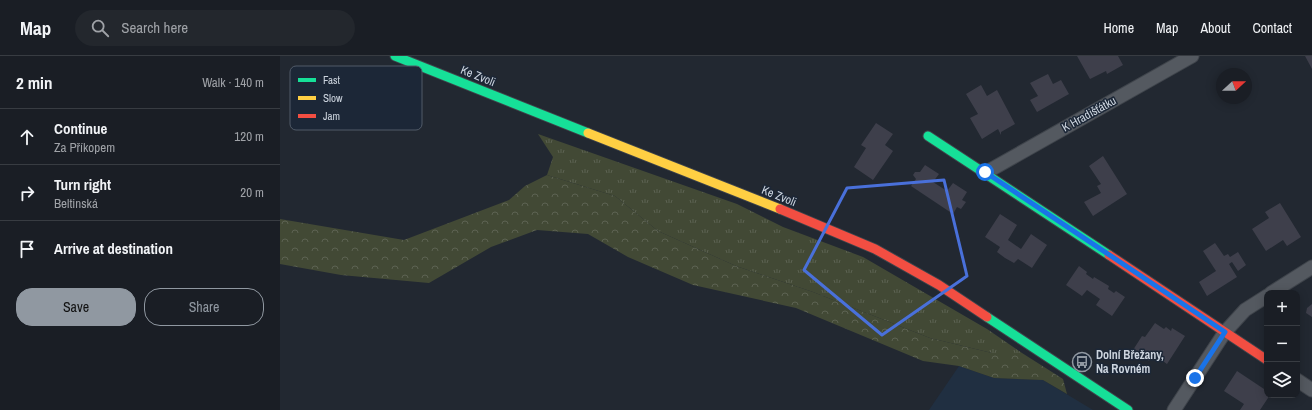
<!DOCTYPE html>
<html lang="en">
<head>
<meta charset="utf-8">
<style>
  :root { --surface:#1a1e25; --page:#23272d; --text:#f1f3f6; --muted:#9fa2a7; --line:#383c42; --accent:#9098a1 }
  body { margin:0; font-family:"Archivo Narrow",sans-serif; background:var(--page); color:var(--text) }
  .controls { position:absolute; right:12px; bottom:12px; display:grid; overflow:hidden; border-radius:8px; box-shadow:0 2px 10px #0003 }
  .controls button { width:36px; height:36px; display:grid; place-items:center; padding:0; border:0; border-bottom:1px solid var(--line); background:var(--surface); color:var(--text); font:20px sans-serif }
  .compass { position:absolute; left:936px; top:12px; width:36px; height:36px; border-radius:50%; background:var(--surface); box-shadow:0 2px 10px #0003; rotate:69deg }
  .stop { position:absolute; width:12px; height:12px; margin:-9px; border:3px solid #1a73e8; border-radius:50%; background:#fff }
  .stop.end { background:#1a73e8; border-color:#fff; box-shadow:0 1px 4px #0008 }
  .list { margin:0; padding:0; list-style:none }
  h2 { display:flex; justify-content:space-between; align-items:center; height:52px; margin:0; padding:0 16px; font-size:17px }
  h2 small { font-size:13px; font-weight:400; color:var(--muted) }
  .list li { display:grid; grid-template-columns:26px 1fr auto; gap:12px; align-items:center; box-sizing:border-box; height:56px; padding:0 16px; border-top:1px solid var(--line) }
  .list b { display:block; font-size:15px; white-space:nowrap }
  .list p { margin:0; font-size:13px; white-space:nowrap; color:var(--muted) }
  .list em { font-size:13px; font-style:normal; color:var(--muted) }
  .actions { display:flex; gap:8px; padding:12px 16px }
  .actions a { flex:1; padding:9px 0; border:1px solid var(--accent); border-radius:16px; text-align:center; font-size:14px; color:var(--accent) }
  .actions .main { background:var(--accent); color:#111 }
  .icon { flex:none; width:22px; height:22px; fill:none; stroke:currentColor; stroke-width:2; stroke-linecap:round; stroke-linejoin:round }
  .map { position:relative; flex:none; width:1032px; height:354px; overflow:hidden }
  header { display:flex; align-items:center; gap:24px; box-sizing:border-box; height:56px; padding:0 20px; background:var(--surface); border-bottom:1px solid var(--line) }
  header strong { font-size:19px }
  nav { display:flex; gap:22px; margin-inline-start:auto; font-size:14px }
  .search { width:280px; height:36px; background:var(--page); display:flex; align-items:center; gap:10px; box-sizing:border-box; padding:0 14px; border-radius:22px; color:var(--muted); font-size:15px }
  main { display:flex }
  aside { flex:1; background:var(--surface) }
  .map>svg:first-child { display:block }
</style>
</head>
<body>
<header>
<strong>Map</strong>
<div class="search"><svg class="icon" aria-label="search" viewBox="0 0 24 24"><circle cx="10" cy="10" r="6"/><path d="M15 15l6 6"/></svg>Search here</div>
<nav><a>Home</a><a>Map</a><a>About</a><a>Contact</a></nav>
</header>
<main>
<aside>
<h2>2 min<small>Walk · 140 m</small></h2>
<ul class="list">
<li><svg class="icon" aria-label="ahead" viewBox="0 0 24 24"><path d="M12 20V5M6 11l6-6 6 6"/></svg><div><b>Continue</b><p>Za Příkopem</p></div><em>120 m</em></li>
<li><svg class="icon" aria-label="right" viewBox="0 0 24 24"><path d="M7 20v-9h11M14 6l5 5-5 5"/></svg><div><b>Turn right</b><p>Beltinská</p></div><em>20 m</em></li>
<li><svg class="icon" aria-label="arrive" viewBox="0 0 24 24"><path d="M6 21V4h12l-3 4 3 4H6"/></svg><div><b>Arrive at destination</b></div></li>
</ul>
<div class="actions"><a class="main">Save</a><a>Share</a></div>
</aside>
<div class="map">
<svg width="1032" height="354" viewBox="0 0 1032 354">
  <defs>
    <pattern id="grass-tufts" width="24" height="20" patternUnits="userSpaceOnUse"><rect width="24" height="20" fill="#424935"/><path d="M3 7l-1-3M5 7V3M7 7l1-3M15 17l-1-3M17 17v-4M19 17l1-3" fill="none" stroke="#5c6252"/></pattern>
    <pattern id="forest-crowns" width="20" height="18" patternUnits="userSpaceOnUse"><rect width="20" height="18" fill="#424935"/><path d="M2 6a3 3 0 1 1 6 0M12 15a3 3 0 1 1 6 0" fill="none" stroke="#5c6252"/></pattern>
  </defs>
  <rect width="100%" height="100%" fill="#222831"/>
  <path fill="#202f41" d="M679,310L714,322L763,324L813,354H649Z"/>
  <path fill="url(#grass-tufts)" d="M258,78L457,148L503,171L583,201L707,273L742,297H712L650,282L533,236L456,210L378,175L335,140L267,119L273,101Z"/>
  <path fill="url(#forest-crowns)" d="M267,119L335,140L378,175L456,210L533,236L650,282L712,297H742L783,323L787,338L763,324L714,322L679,310L643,305L516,252L413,229L348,201L308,178L257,174L211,191L149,227L61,219L0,208V163L124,184L229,144L245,130Z"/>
  <g fill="#3e3f4b">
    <path d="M797,0H838L843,9L827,18L826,15L810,23Z"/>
    <path d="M1025,0H1032V13Z"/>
    <path d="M768,18L773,28L781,24L789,38L757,56L750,44L758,40L750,27Z"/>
    <path d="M701,29L707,40L717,34L735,68L721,76V79L718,73L702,83L690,62L698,58L686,38Z"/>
    <path d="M596,67L613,78L605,89L613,95L593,124L574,111L586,92L581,89Z"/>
    <path d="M823,100L847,138L813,160L804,146L821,137L817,130L821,128L809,110Z"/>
    <path d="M645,109L659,118L653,126L667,135L673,127L687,136L682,144L686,146L681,153L677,151L673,158L631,130L636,123L633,119L635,116H640Z"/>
    <path d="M1000,147L1021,181L1007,190L1003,184L986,195L972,173L989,162L985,156Z"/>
    <path d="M720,158L737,169L728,184L741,193L751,178L767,189L752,212L738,203L734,207L725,202L717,196L720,191L705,181Z"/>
    <path d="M935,187L944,200L948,198L950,201L958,196L966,209L958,215L952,206L949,208L957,221L927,240L919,226L936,215L923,195Z"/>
    <path d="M799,210L807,216L806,218L813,223L814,221L829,230L828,233L834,237L836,235L845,241L832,260L816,249L820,243L807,234L802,240L786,229Z"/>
    <path d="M1032,248V261L1026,257L1027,252Z"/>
    <path d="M875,267L884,273L886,271L891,275L892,272L905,280L887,308L873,298L869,305L853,294L862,280L865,281Z"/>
    <path d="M957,315L987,335V339H990L980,354H960L964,348L944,335Z"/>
  </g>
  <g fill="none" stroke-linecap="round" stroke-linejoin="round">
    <defs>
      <g id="street">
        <path d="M705,117L912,0"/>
        <path d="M991,237L1032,211"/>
        <path d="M1017,324L1032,334"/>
        <path d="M894,354L945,276L965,254L987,240"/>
      </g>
      <g id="fast">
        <path d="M115,0L308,77"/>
        <path d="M648,80L829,199"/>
        <path d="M707,261L848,354"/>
      </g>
      <path id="slow" d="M308,77L500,153"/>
      <g id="jam">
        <path d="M500,153L595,193L659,229L707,261"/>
        <path d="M829,199L987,304"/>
      </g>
    </defs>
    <use href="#street" stroke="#3f444b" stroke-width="15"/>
    <use href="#fast" stroke="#3f444b" stroke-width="11"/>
    <use href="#slow" stroke="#3f444b" stroke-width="11"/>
    <use href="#jam" stroke="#3f444b" stroke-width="11"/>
    <use href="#street" stroke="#545960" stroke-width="13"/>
    <use href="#fast" stroke="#16e098" stroke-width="9"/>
    <use href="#slow" stroke="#ffcf43" stroke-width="9"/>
    <use href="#jam" stroke="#f24e42" stroke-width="9"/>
  </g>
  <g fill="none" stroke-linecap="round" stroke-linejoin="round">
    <path stroke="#1a73e8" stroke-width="5" d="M705,116L945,276L915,322"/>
  </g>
  <path fill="none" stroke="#4970da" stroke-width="3" stroke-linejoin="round" d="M664,124L687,220L602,279L524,214L567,132Z"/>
  <defs>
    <symbol id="bus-ring" viewBox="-11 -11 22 22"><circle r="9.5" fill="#1c2737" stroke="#9098a1" stroke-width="1.5"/><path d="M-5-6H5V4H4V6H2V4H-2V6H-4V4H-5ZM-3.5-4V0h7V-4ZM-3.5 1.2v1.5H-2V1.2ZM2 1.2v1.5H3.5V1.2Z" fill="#9098a1"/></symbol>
  </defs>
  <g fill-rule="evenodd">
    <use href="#bus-ring" x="791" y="295" width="22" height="22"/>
  </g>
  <g text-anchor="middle" stroke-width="3" stroke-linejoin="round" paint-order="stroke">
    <g font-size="12" fill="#ccd4de" stroke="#1c2737">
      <text transform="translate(198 20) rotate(22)" y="4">Ke Zvoli</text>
      <text transform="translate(809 58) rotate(-29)" y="4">K Hradišťátku</text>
      <text transform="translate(499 140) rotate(22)" y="4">Ke Zvoli</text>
    </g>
    <g font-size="12" font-weight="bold" fill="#ccd4de" stroke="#1c2737" text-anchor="start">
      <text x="816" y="303">Dolní Břežany,<tspan x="816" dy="14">Na Rovném</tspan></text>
    </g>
  </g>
  <rect x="10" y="10" width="132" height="64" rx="6" fill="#1c2737" stroke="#515b69" stroke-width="1"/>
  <rect x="18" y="22" width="18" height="4" fill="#16e098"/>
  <rect x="18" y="40" width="18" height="4" fill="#ffcf43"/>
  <rect x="18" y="58" width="18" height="4" fill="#f24e42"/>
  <g font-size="11" fill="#ccd4de">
    <text x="43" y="28">Fast</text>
    <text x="43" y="46">Slow</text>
    <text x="43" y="64">Jam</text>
  </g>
</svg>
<div class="controls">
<button>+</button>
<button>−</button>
<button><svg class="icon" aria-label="layers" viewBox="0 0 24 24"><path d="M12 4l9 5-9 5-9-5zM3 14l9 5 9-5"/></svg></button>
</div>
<svg class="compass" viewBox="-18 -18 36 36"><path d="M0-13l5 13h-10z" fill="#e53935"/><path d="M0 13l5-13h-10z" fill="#9fa2a7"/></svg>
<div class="stop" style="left:705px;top:116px"></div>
<div class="stop end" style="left:915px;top:322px"></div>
</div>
</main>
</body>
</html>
